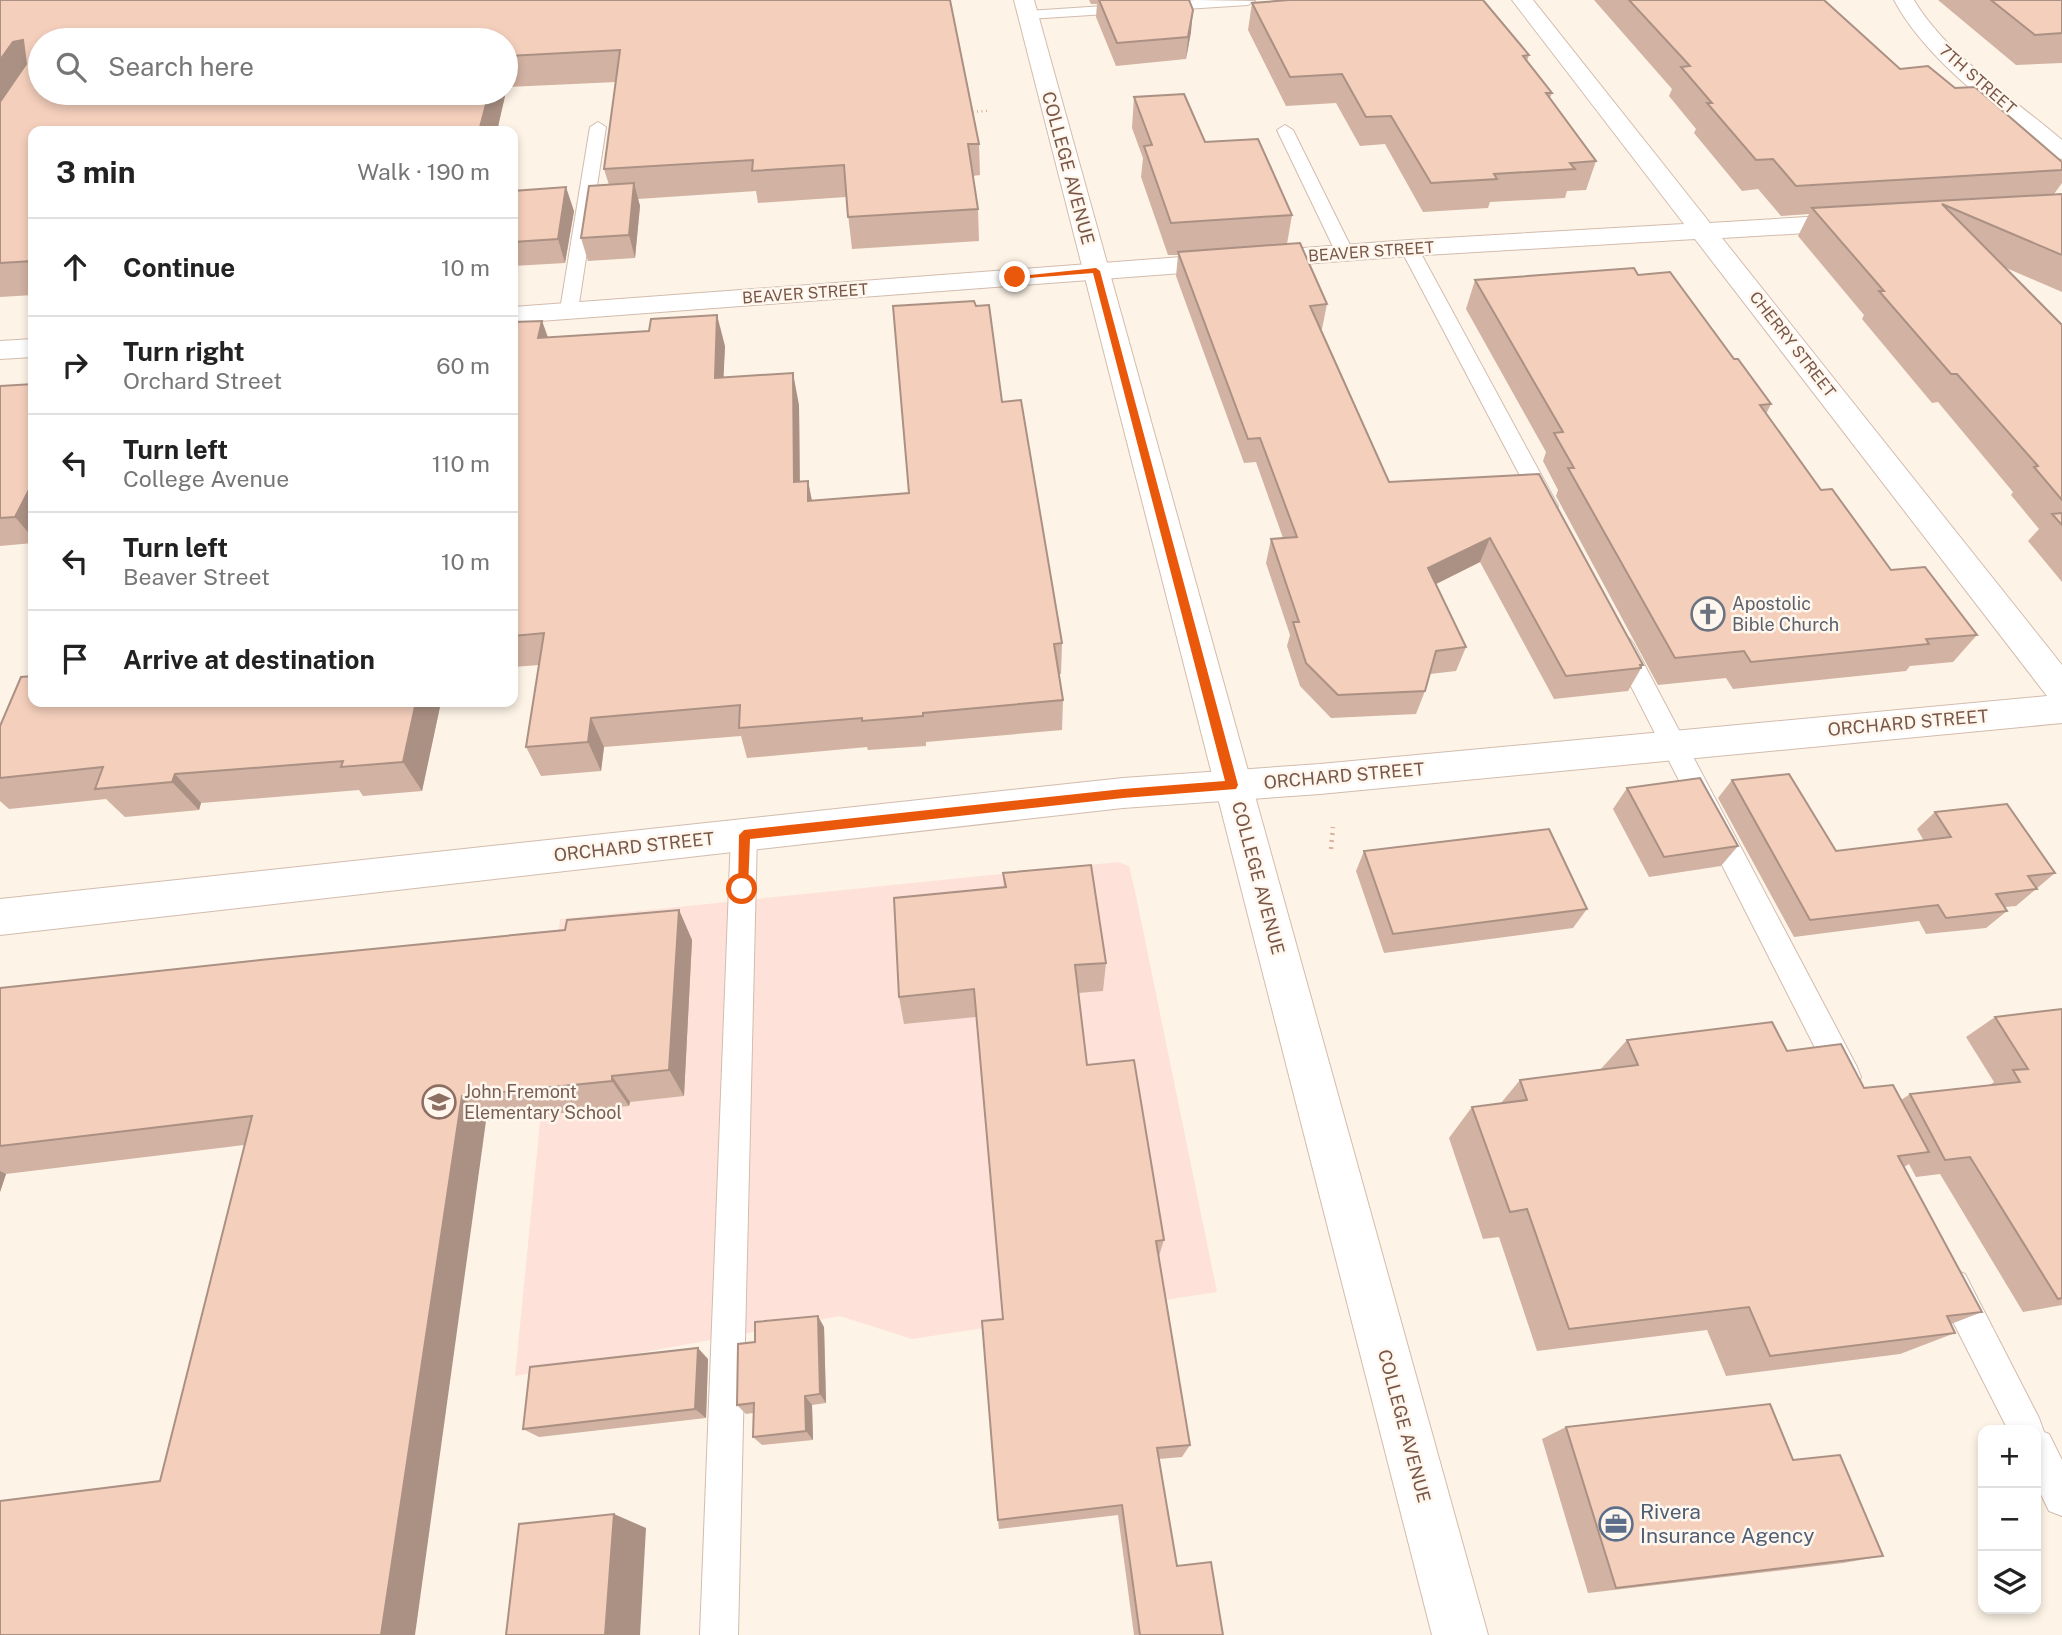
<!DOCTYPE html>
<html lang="en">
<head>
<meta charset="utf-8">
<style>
  :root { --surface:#fff; --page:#f2f2f2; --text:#222; --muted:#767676; --line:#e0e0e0 }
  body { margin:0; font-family:"Public Sans",sans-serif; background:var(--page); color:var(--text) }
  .controls { position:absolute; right:21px; bottom:21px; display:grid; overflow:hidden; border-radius:14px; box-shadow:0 4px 10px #0003 }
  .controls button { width:63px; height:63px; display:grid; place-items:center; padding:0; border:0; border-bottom:2px solid var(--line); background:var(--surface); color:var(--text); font:35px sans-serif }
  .stop { position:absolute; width:21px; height:21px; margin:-16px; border:5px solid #ea580c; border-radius:50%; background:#fff }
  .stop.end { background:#ea580c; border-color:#fff; box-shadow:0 2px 7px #0008 }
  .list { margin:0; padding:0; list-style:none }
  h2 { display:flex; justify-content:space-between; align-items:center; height:91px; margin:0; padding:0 28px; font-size:30px }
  h2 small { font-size:23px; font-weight:400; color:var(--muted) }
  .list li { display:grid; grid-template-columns:46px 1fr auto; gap:21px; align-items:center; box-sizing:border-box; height:98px; padding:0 28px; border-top:2px solid var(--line) }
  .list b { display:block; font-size:26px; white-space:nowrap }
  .list p { margin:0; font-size:23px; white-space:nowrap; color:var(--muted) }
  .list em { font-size:23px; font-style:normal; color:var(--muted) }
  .icon { flex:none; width:38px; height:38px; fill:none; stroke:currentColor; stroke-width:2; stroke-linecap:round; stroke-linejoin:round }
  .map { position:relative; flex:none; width:2062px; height:1635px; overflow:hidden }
  .search { position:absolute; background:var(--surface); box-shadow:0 4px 10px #0003; left:28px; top:28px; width:490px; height:77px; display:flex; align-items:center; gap:18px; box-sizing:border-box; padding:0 24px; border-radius:38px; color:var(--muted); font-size:26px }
  .panel { position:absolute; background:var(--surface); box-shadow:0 4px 10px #0003; left:28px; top:126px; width:490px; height:581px; border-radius:14px }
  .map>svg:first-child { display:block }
</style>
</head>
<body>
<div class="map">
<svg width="2062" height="1635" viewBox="0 0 2062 1635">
  <rect width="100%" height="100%" fill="#fdf3e6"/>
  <path fill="#fee2d9" d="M1118,862L1129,866L1135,891L1217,1292L912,1339L840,1316L515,1376L560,919Z"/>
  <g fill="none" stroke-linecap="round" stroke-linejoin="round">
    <defs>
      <g id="lane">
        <path d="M1196,0L1255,1L1248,5L1028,19L1021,15L1028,11Z"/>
        <path d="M598,122L606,127L578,310L569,316L560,310L590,127Z"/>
        <path d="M1285,125L1293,130L1354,253L1351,257L1345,258L1336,253L1277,130Z"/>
        <path d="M1409,243L1418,248L1558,506L1555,511L1547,513L1539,511L1536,506L1400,248Z"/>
        <path d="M1622,636L1630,639L1634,645L1857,1067L1861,1077L1857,1087L1846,1091L1835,1087L1610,645L1614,639Z"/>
        <path d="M744,824L753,827L757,835L738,1635H700L731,835L735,827Z"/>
        <path d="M1953,1269L1965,1274L2039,1418L2044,1432L2049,1434L2062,1460V1516L2049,1511L2036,1484V1430H2008L1941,1298L1936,1286L1941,1274Z"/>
      </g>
      <g id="street">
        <path d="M1512,0H1533L1710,223L1855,214L1864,217L1868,222L1864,227L1855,230L1722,238L2062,665V723L1320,794L1123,808L0,935V899L1123,778L1320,764L2047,696L1695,239L1409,256L513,323V307L1409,240L1684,224Z"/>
        <path d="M1894,0H1914C1944,52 2016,101 2062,140V159L2053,157C2000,112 1927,62 1894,0Z"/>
        <path d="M33,339V357L0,359V341Z"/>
      </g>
      <path id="secondary" d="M1014,0H1034L1488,1635H1432Z"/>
    </defs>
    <use href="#lane" stroke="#d2bcae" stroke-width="2"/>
    <use href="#street" stroke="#d2bcae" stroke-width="2"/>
    <use href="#secondary" stroke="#d5bbab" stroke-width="2"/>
    <path stroke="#dab29f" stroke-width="2.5" stroke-dasharray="1 3.5" stroke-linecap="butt" d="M968,112L988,111"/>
    <path stroke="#dab29f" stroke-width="4.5" stroke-dasharray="2 5" stroke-linecap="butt" d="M1331,849L1333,827"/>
    <use href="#lane" fill="#fff" fill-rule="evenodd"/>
    <use href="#street" fill="#fff" fill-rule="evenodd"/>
    <use href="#secondary" fill="#fff" fill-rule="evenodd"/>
  </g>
  <g fill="#d2b2a2" fill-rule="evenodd">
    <path d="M0,0H950L979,144L980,175L973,176L978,209L979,241L852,249L846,197L758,203L756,191L638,199L640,206L635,258L588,261L581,238L589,186L609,185L604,169L616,82L507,87L497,131H33V295L0,297ZM40,40H506V93H40Z"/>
    <path d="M1089,0H1189L1191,32L1186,59L1116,66L1096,17L1097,4H1091Z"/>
    <path d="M1281,0H1483L1529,55L1527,61L1552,93L1550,98L1596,161L1586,190L1567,191L1565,198L1490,202L1488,208L1423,212L1385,144L1360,146L1336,103L1286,106L1248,30L1252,3Z"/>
    <path d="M1594,0H1824L1900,69L1955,88L2062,162V183L2054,194H2062V292L2004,267L2062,325V582L2028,541L2039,529L2011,495L2013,492L1938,402L1932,403L1862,319L1864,315L1798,236L1809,214L1781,216L1758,189L1742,191L1694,133L1696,129L1669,96L1672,89Z"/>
    <path d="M1938,0H2062V63L2016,65Z"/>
    <path d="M1134,97L1205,142L1292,215L1287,244L1327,304L1322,329H1321L1389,482L1539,474L1643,665L1628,691L1554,699L1480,562L1436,584L1466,647L1456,671L1430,674L1425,691L1416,714L1331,718L1300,686L1287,646L1290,635L1266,563L1271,539L1283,538L1256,462L1244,463L1176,276L1178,255H1168L1141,177L1143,158L1132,128Z"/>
    <path d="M513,191L574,211L565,263L513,266Z"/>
    <path d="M1638,275L1734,359L1771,404L1766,414L1821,490L1891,570L1977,635L1953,662L1910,666L1906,671L1733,689L1726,678L1658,685L1556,496L1558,490L1543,461L1546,452L1466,309L1475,280Z"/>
    <path d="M542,321L548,337L725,346L723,377L799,405L800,481H808L812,501L909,493L1002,402L1062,643L1061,674H1059L1063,700L1062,730L926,742V746L868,750L867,747L747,758L741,736L604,747L601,771L541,776L526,747L539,665L513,667V322Z"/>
    <path d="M33,384V543L0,546V386Z"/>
    <path d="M33,702H441L422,791L363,796L359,790L201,803L199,810L125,817L106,799L9,809L0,801V726Z"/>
    <path d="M1732,780L1836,851L1924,841L1917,829L1935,812L2055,873L2016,906L2005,907L2007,911L1986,928L1926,934L1919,921L1794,937L1718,798Z"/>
    <path d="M1627,788L1738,846L1721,866L1649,877L1613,809Z"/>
    <path d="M1364,851L1587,909L1573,928L1384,953L1356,871Z"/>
    <path d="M1003,873L1106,963L1103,991L1078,993L1087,1065L1164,1240L1159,1256L1190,1445L1182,1457L1159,1459L1177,1566L1223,1635H1134L1118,1515L999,1529L998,1520L1003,1319L976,1017L904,1024L899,997L1004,888Z"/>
    <path d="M679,910L692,940L684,1096L630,1102L629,1106L486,1121L160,1481L244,1145L6,1174L0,1192V988L565,930Z"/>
    <path d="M2062,1009V1305L2023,1312L1940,1174L1916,1177L1909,1164L1904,1167L1982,1312L1951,1324L1955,1333L1900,1354L1726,1376L1707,1330L1537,1351L1499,1237L1483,1239L1449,1138L1472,1107L1501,1103L1520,1080L1600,1070L1627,1040L1787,1051L1864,1088L1901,1100L1910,1094L1990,1085L1994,1082L1966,1037L1995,1017Z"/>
    <path d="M824,1327L826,1403L812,1405L813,1440L762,1445L753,1437V1413L746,1414L737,1405L755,1342Z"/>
    <path d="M708,1359L706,1418L539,1437L523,1429Z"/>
    <path d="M1566,1427L1883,1556L1843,1563L1588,1593L1542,1439Z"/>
  </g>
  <g fill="#ab9184">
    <path d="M1193,10L1191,32L1186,59L1188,37Z"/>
    <path d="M23,40L40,69L0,119V60L13,42Z"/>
    <path d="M506,82L507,87L497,131H479L489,93H506Z"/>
    <path d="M634,183L640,206L635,258L629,235Z"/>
    <path d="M566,187L574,211L565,263L558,239Z"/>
    <path d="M717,315L725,346L722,410L715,378Z"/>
    <path d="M542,321L553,353L538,338Z"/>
    <path d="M793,373L799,405L800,513L794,482Z"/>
    <path d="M808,481L814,512L808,501Z"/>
    <path d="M33,482V538L15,517Z"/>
    <path d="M1490,538L1480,562L1420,592L1428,568Z"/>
    <path d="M416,702H441L422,791L403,762Z"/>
    <path d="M591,718L604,747L601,771L588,742Z"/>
    <path d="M175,774L201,803L199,810L172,782Z"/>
    <path d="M679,910L692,940L684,1096L669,1070Z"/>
    <path d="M612,1076L630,1102L629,1106L612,1081Z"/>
    <path d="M462,1096L486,1121L415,1635H381Z"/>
    <path d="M0,1171L6,1174L0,1192Z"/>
    <path d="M818,1316L824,1327L826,1403L820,1394Z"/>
    <path d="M698,1348L708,1359L706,1418L695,1409Z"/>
    <path d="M805,1396L812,1405L813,1440L806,1431Z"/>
    <path d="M614,1514L646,1528L640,1635H605Z"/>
  </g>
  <g fill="#f4cfbc" stroke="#ab9184" stroke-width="2">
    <path d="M0,0H950L979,144H968L978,209L848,217L844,165L752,171L753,160L604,169L620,50L506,56V40H40V93H489L479,131H33V261L0,263V102L26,64L23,40L13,42L0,60Z"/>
    <path d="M1099,0H1189L1193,10L1188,37L1117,43Z"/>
    <path d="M1289,0H1483L1529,55L1523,56L1552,93H1546L1596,161L1570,163L1575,169L1494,174L1497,179L1431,183L1391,116L1366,117L1342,74L1290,77L1252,3Z"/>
    <path d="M1629,0H1824L1900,69L1928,66L1955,88L1975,87L2062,162V170L1796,186L1773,159L1756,160L1707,103H1712L1681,67L1690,66Z"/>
    <path d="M1991,0H2062V33L2035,35Z"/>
    <path d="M1184,94L1205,142L1258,139L1292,215L1171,223L1144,146L1152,145L1134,97Z"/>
    <path d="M634,183L629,235L581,238L589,186Z"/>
    <path d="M566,187L558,239L513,242V191Z"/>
    <path d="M2062,194V255L1942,204L2062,325V500L2034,467L2038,466L1957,374H1951L1879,291H1884L1812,208Z"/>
    <path d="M1300,243L1327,304L1310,306L1389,482L1539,474L1643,665H1640L1641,668L1566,676L1490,538L1428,568L1466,647L1436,651L1425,691L1338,695L1306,663L1293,622H1299L1271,539L1297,537L1260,438L1248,439L1178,252Z"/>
    <path d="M1634,268L1638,275L1670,272L1734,359H1738L1771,404L1760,405L1821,490L1832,489L1891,570L1925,567L1977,635L1926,639L1929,644L1751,662L1744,651L1675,658L1568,468H1574L1554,433L1563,432L1475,280Z"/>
    <path d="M974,301L976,306L989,305L1002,402L1021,400L1062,643L1054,644L1063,700L923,713V716L862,721V718L739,728L740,705L591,718L588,742L526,747L544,633L513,636V322L542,321L538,338L649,331L651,319L717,315L715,378L793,373L794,482L808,481V501L909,493L893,306Z"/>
    <path d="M33,384V482L15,517L0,518V386Z"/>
    <path d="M2062,513V525L2052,514Z"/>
    <path d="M33,676V702H416L403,762L341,767L343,761L175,774L172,782L95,789L103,767L0,778V726L21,677Z"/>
    <path d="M1789,774L1836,851L1951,837L1935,812L2007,804L2055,873L2028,876L2037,889L1996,894L2007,911L1946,918L1938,905L1810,920L1732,780Z"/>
    <path d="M1700,778L1738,846L1664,857L1627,788Z"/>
    <path d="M1549,829L1587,909L1393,934L1364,851Z"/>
    <path d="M1091,865L1106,963L1075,965L1087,1065L1134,1060L1164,1240L1156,1241L1190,1445L1157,1448L1177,1566L1211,1562L1223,1635H1140L1122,1505L998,1520L982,1321L1003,1319L974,989L899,997L894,898L1006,887L1003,873Z"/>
    <path d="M679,910L669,1070L612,1076V1081L462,1096L381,1635H0V1501L160,1481L252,1116L0,1146V988L260,960L565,930L567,920Z"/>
    <path d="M2062,1009V1298L2058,1299L1970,1157L1945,1160L1910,1094L2020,1082L2013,1070L2028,1069L1995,1017Z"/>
    <path d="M1772,1022L1787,1051L1841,1044L1864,1088L1893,1085L1929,1152L1898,1156L1982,1312L1947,1316L1955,1333L1770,1356L1749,1307L1569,1329L1527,1209L1510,1212L1472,1107L1527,1100L1520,1080L1638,1065L1627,1040Z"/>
    <path d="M818,1316L820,1394L805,1396L806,1431L753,1437L754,1403L737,1405L738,1344L755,1342V1322Z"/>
    <path d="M698,1348L695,1409L523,1429L530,1367Z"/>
    <path d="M1770,1404L1793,1460L1840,1455L1883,1556L1616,1588L1566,1427Z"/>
    <path d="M614,1514L605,1635H506L519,1524Z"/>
  </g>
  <path fill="#ea580c" d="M1096,268L1100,271L1238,785L1236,789L1123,798L750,839L748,889L742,894L738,893L739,835L744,830L1123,789L1225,781L1093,273L1015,279L1011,277Z"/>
  <defs>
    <symbol id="church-ring" viewBox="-11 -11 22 22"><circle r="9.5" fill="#fff7ed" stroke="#6b7280" stroke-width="1.5"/><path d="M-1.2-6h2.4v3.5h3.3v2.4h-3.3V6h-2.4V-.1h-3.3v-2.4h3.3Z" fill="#6b7280"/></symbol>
    <symbol id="school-ring" viewBox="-11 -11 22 22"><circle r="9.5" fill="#fff7ed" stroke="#8d6e63" stroke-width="1.5"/><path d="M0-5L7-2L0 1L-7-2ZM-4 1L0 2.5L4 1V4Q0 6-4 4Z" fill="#8d6e63"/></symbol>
    <symbol id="office-ring" viewBox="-11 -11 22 22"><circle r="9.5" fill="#fff7ed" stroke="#5c6f8a" stroke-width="1.5"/><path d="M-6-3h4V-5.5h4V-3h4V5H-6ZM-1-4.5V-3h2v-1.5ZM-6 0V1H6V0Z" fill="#5c6f8a"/></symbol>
  </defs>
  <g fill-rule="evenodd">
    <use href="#church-ring" x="1689" y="595" width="38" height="38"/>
    <use href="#school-ring" x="420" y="1083" width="38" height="38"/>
    <use href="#office-ring" x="1597" y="1505" width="38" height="38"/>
  </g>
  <g text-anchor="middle" stroke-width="5" stroke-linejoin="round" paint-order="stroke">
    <g font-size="16" fill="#785749" stroke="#fff7ed">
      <text transform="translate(1978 79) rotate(41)" y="6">7TH STREET</text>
      <text transform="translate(1371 251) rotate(-4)" y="6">BEAVER STREET</text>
      <text transform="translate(805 293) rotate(-4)" y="6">BEAVER STREET</text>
      <text transform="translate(1793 344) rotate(52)" y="6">CHERRY STREET</text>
    </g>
    <g font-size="18" fill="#785749" stroke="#fff7ed">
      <text transform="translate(1068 168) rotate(75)" y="6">COLLEGE AVENUE</text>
      <text transform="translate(1908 723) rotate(-5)" y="6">ORCHARD STREET</text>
      <text transform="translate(1344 776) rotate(-5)" y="6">ORCHARD STREET</text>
      <text transform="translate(634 847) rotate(-6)" y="6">ORCHARD STREET</text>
      <text transform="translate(1258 878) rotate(75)" y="6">COLLEGE AVENUE</text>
      <text transform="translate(1404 1426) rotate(75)" y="6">COLLEGE AVENUE</text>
    </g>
    <g font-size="18" fill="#5b616d" stroke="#fff7ed" text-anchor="start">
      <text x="1732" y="610">Apostolic<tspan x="1732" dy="21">Bible Church</tspan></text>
    </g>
    <g font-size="18" fill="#785e54" stroke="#fff7ed" text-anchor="start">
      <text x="464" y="1098">John Fremont<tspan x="464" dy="21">Elementary School</tspan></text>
    </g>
    <g font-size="21" fill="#4e5e75" stroke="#fff7ed" text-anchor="start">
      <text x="1640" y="1519">Rivera<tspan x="1640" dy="24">Insurance Agency</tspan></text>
    </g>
  </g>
</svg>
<div class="controls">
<button>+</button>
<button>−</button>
<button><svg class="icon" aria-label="layers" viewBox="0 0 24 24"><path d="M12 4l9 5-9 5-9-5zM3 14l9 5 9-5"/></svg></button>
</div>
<div class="stop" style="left:742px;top:889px"></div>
<div class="stop end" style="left:1015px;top:277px"></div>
<div class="search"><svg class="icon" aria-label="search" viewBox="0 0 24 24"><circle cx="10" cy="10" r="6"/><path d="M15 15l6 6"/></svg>Search here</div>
<section class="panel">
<h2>3 min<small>Walk · 190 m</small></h2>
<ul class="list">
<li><svg class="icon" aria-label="ahead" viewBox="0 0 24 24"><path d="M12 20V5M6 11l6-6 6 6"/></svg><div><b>Continue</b></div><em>10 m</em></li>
<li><svg class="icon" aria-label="right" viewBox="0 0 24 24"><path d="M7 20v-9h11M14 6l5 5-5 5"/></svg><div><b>Turn right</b><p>Orchard Street</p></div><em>60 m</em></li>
<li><svg class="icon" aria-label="left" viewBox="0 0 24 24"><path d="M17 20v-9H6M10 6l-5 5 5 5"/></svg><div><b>Turn left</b><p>College Avenue</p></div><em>110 m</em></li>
<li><svg class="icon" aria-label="left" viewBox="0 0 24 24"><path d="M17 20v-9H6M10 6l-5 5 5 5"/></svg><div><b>Turn left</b><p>Beaver Street</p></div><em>10 m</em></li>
<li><svg class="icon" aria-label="arrive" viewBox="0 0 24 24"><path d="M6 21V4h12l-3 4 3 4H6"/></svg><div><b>Arrive at destination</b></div></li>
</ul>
</section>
</div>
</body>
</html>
